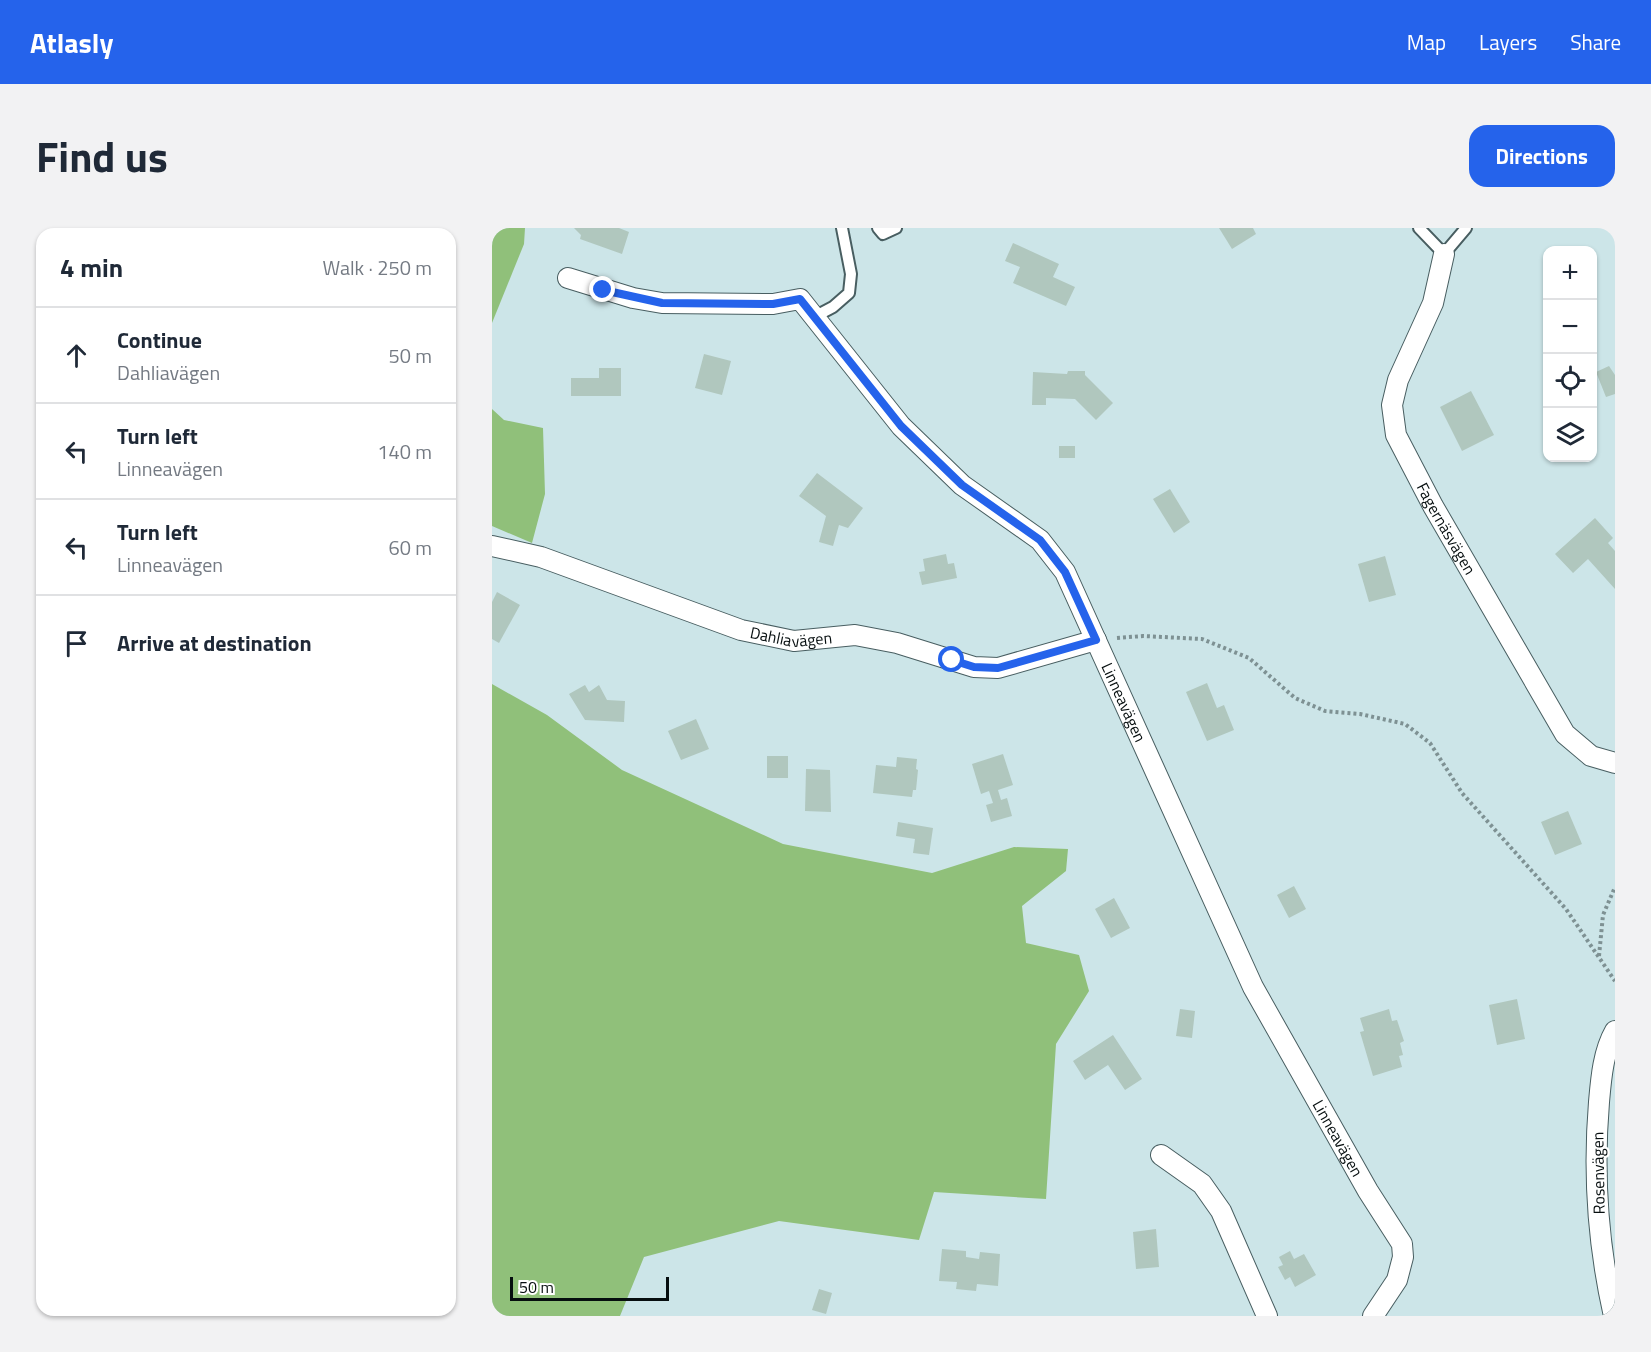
<!DOCTYPE html>
<html lang="en">
<head>
<meta charset="utf-8">
<style>
  :root { --surface:#fff; --page:#f2f2f3; --text:#1f2937; --muted:#747a83; --line:#e0e1e3; --accent:#2563eb }
  body { margin:0; font-family:"Titillium Web",sans-serif; background:var(--page); color:var(--text) }
  .controls { position:absolute; right:18px; top:18px; display:grid; overflow:hidden; border-radius:12px; box-shadow:0 2px 4px #0004 }
  .controls button { width:54px; height:54px; display:grid; place-items:center; padding:0; border:0; border-bottom:2px solid var(--line); background:var(--surface); color:var(--text); font:30px sans-serif }
  .scale { position:absolute; left:18px; bottom:15px; width:159px; box-sizing:border-box; padding-left:6px; border:3px solid #060e0f; border-top:0; font-size:16px; line-height:21px; white-space:nowrap; color:#060e0f; -webkit-text-stroke:4px #fff; paint-order:stroke }
  .stop { position:absolute; width:18px; height:18px; margin:-14px; border:4px solid #2563eb; border-radius:50%; background:#fff }
  .stop.end { background:#2563eb; border-color:#fff; box-shadow:0 2px 6px #0008 }
  .list { margin:0; padding:0; list-style:none }
  h2 { display:flex; justify-content:space-between; align-items:center; height:78px; margin:0; padding:0 24px; font-size:26px }
  h2 small { font-size:20px; font-weight:400; color:var(--muted) }
  .list li { display:grid; grid-template-columns:39px 1fr auto; gap:18px; align-items:center; box-sizing:border-box; height:96px; padding:0 24px; border-top:2px solid var(--line) }
  .list b { display:block; font-size:22px; white-space:nowrap }
  .list p { margin:0; font-size:20px; white-space:nowrap; color:var(--muted) }
  .list em { font-size:20px; font-style:normal; color:var(--muted) }
  .icon { flex:none; width:33px; height:33px; fill:none; stroke:currentColor; stroke-width:2; stroke-linecap:round; stroke-linejoin:round }
  .map { position:relative; flex:none; width:1123px; height:1088px; overflow:hidden; border-radius:18px }
  header { display:flex; align-items:center; gap:36px; box-sizing:border-box; height:84px; padding:0 30px; background:var(--accent); color:#fff }
  header strong { font-size:28px }
  nav { display:flex; gap:33px; margin-inline-start:auto; font-size:21px }
  .intro { display:flex; align-items:center; justify-content:space-between; box-sizing:border-box; height:144px; padding:0 36px }
  h1 { margin:0; font-size:42px }
  .button { padding:15px 27px; border-radius:18px; background:var(--accent); color:#fff; font-size:21px; font-weight:700 }
  main { display:flex; gap:36px; padding:0 36px }
  aside { flex:1; background:var(--surface); border-radius:18px; box-shadow:0 2px 4px #0004 }
  .map>svg:first-child { display:block }
</style>
</head>
<body>
<header>
<strong>Atlasly</strong>
<nav><a>Map</a><a>Layers</a><a>Share</a></nav>
</header>
<div class="intro"><h1>Find us</h1><a class="button">Directions</a></div>
<main>
<aside>
<h2>4 min<small>Walk · 250 m</small></h2>
<ul class="list">
<li><svg class="icon" aria-label="ahead" viewBox="0 0 24 24"><path d="M12 20V5M6 11l6-6 6 6"/></svg><div><b>Continue</b><p>Dahliavägen</p></div><em>50 m</em></li>
<li><svg class="icon" aria-label="left" viewBox="0 0 24 24"><path d="M17 20v-9H6M10 6l-5 5 5 5"/></svg><div><b>Turn left</b><p>Linneavägen</p></div><em>140 m</em></li>
<li><svg class="icon" aria-label="left" viewBox="0 0 24 24"><path d="M17 20v-9H6M10 6l-5 5 5 5"/></svg><div><b>Turn left</b><p>Linneavägen</p></div><em>60 m</em></li>
<li><svg class="icon" aria-label="arrive" viewBox="0 0 24 24"><path d="M6 21V4h12l-3 4 3 4H6"/></svg><div><b>Arrive at destination</b></div></li>
</ul>
</aside>
<div class="map">
<svg width="1123" height="1088" viewBox="0 0 1123 1088">
  <rect width="100%" height="100%" fill="#cce5e8"/>
  <g fill="#90c07a">
    <path d="M0,0H33L32,16L0,95Z"/>
    <path d="M0,181L12,192L51,200L53,266L40,315L0,298Z"/>
    <path d="M0,456L55,487L130,542L291,616L440,645L522,619L576,621L574,643L530,678L534,715L587,727L597,763L564,816L554,971L442,964L427,1012L287,993L152,1029L128,1088H0Z"/>
  </g>
  <g fill="#b0c7be">
    <path d="M82,0H127L137,4L130,26L88,11L89,7Z"/>
    <path d="M727,0H761L764,6L740,21Z"/>
    <path d="M521,15L567,36L561,49L583,59L574,78L521,55L528,39L513,33Z"/>
    <path d="M212,126L239,133L230,167L203,160Z"/>
    <path d="M1117,138L1123,147V166L1114,169L1104,144Z"/>
    <path d="M107,140H129V168H79V150H107Z"/>
    <path d="M576,143H593V147L621,175L604,192L583,171L554,170V177H540L541,144L575,146Z"/>
    <path d="M979,163L1002,207L970,223L948,179Z"/>
    <rect x="567" y="218" width="16" height="12"/>
    <path d="M325,245L371,280L356,300L347,297L341,318L327,314L334,288L307,268Z"/>
    <path d="M678,261L698,294L682,305L661,271Z"/>
    <path d="M1103,290L1121,310L1116,315L1123,323V361L1096,331L1081,345L1063,326Z"/>
    <path d="M454,326L456,336L462,335L465,350L430,357L427,344L433,343L431,331Z"/>
    <path d="M893,328L904,367L877,374L866,336Z"/>
    <path d="M5,364L28,377L7,415L0,411V374Z"/>
    <path d="M715,455L725,480L732,477L742,502L715,513L694,464Z"/>
    <path d="M93,457L97,464L107,457L115,472L133,473L132,494L93,492L77,466Z"/>
    <path d="M204,491L217,521L189,532L176,503Z"/>
    <path d="M511,526L521,557L506,562L509,572L515,570L520,588L499,594L494,577L501,575L497,563L489,566L480,536Z"/>
    <rect x="275" y="528" width="21" height="22"/>
    <path d="M405,529L425,531L424,541L426,542L424,562H421L420,569L381,565L384,537L404,539Z"/>
    <path d="M314,541L338,542L339,584L313,583Z"/>
    <path d="M1076,583L1090,616L1063,627L1049,594Z"/>
    <path d="M406,594L441,600L437,627L421,625L423,611L404,608Z"/>
    <path d="M802,658L814,681L797,690L785,667Z"/>
    <path d="M622,670L638,700L619,710L603,681Z"/>
    <path d="M1025,771L1033,811L1005,817L997,777Z"/>
    <path d="M688,781L703,783L700,810L684,808Z"/>
    <path d="M897,781L900,793L905,792L912,813L908,815L911,827L907,828L910,839L881,848L868,804L872,803L868,790Z"/>
    <path d="M621,807L650,851L633,862L616,837L593,852L581,833Z"/>
    <path d="M664,1001L667,1039L644,1041L641,1004Z"/>
    <path d="M450,1021L474,1023V1029L487,1031L488,1024L508,1026L506,1058L485,1056L484,1063L464,1061L465,1054L447,1053Z"/>
    <path d="M798,1023L802,1031L812,1026L824,1047L803,1059L798,1049L793,1052L786,1039L791,1037L787,1029Z"/>
    <path d="M327,1061L340,1065L334,1086L320,1082Z"/>
  </g>
  <g fill="none" stroke-linecap="round" stroke-linejoin="round">
    <defs>
      <g id="lane">
        <path d="M386,0L391,6L404,0"/>
        <path d="M927,0L952,26L974,0"/>
        <path d="M322,89L341,79L357,65L359,46L350,0"/>
      </g>
      <g id="street">
        <path id="s1" d="M952,26L941,75L906,152L900,177L904,207L941,278L1073,506L1099,528L1123,535"/>
        <path id="s2" d="M76,50L141,70L170,75L281,76L308,71L409,198L470,257L548,312L573,344L761,759L876,963L910,1016L911,1029L905,1052L881,1088"/>
        <path id="s3" d="M0,318L49,329L249,402L302,413L363,407L405,415L482,439L506,440L604,412"/>
        <path d="M669,927L710,956L729,983L775,1088"/>
        <path d="M1122,1088C1106,1018 1101,946 1107,874C1109,851 1111,824 1123,803"/>
      </g>
    </defs>
    <use href="#lane" stroke="#485e61" stroke-width="14"/>
    <use href="#street" stroke="#485e61" stroke-width="22"/>
    <g stroke="#7e9193" stroke-width="4" stroke-dasharray="3 3" stroke-linecap="butt">
      <path d="M625,410L651,408L710,411L757,430L803,470L833,483L868,486L913,496L938,515L970,565L1074,681L1123,753"/>
      <path d="M1107,728L1111,687L1123,659"/>
    </g>
    <use href="#lane" stroke="#fff" stroke-width="10"/>
    <use href="#street" stroke="#fff" stroke-width="20"/>
  </g>
  <g fill="none" stroke-linecap="round" stroke-linejoin="round">
    <path stroke="#2563eb" stroke-width="8" d="M111,62L170,75L281,76L308,71L409,198L470,257L548,312L573,344L604,412L506,440L482,439L460,432"/>
  </g>
  <g text-anchor="middle" stroke-width="4.5" stroke-linejoin="round" paint-order="stroke">
    <g font-size="16" fill="#060e0f" stroke="#fff">
      <text dy="6" stroke="none"><textPath href="#s1" startOffset="297">Fagernäsvägen</textPath></text>
      <text dy="6" stroke="none"><textPath href="#s3" startOffset="314">Dahliavägen</textPath></text>
      <text dy="6" stroke="none"><textPath href="#s2" startOffset="762">Linneavägen</textPath></text>
      <text dy="6" stroke="none"><textPath href="#s2" startOffset="1248">Linneavägen</textPath></text>
      <text transform="translate(1106 945) rotate(-91)" y="6">Rosenvägen</text>
    </g>
  </g>
</svg>
<div class="controls">
<button>+</button>
<button>−</button>
<button><svg class="icon" aria-label="locate" viewBox="0 0 24 24"><circle cx="12" cy="12" r="6"/><path d="M12 2v4M12 18v4M2 12h4M18 12h4"/></svg></button>
<button><svg class="icon" aria-label="layers" viewBox="0 0 24 24"><path d="M12 4l9 5-9 5-9-5zM3 14l9 5 9-5"/></svg></button>
</div>
<div class="scale">50 m</div>
<div class="stop" style="left:460px;top:432px"></div>
<div class="stop end" style="left:111px;top:62px"></div>
</div>
</main>
</body>
</html>
